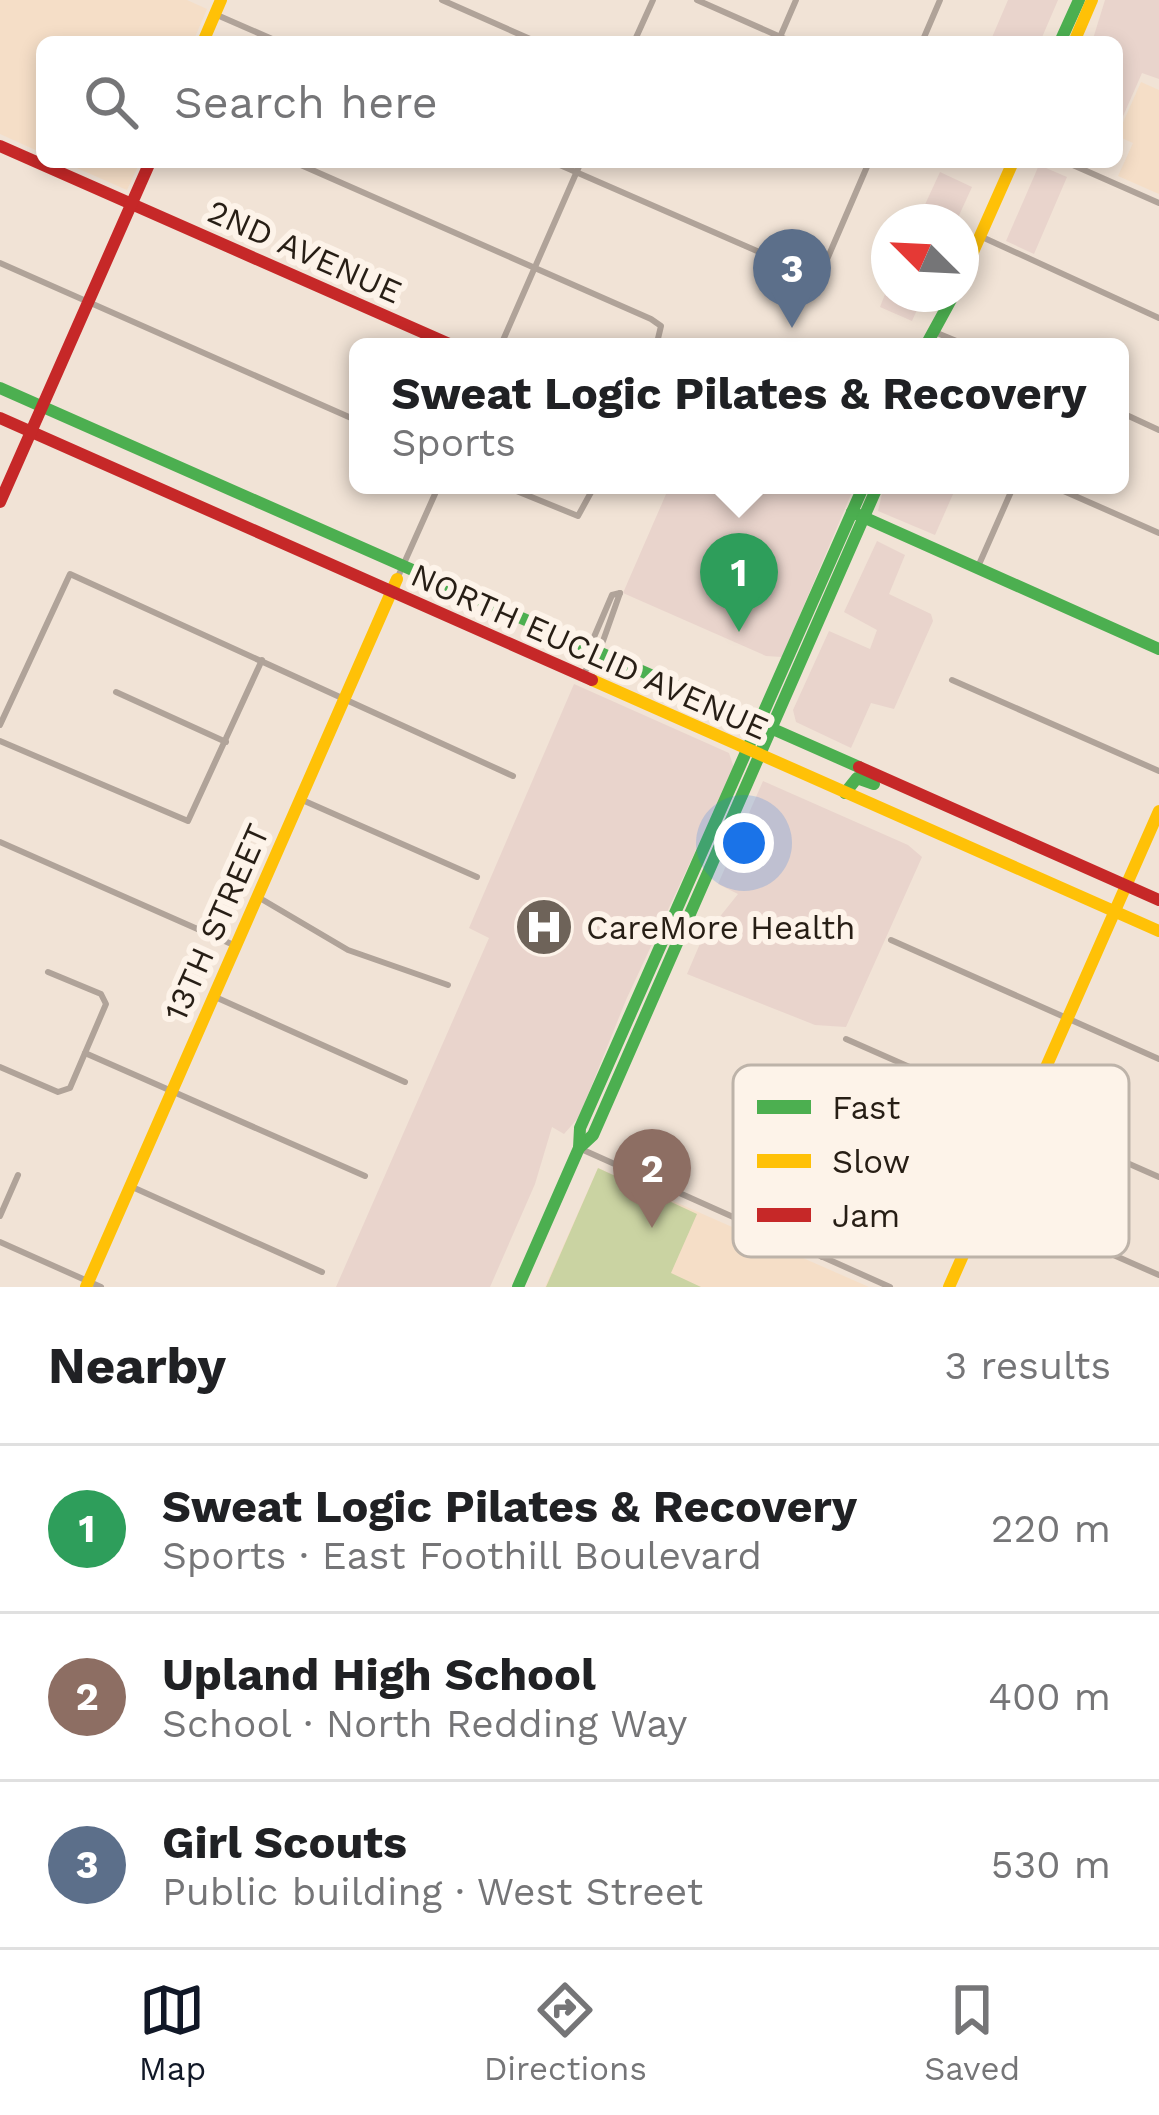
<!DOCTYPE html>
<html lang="en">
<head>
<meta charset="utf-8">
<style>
  :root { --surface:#fff; --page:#f2f2f2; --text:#202124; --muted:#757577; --line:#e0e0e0; --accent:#111827 }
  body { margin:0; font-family:"Work Sans",sans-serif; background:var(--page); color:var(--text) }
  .compass { position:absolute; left:871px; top:204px; width:108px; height:108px; border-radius:50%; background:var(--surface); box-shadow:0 6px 18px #0003; rotate:294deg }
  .you { position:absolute; left:744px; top:843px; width:42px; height:42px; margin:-30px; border:9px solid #fff; border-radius:50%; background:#1a73e8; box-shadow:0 0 0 18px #1a73e833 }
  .badge { display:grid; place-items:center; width:78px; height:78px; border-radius:50%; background:var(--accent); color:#fff; font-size:39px; font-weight:700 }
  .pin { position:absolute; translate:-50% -99px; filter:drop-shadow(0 3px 6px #0008) }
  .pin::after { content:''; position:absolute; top:63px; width:42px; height:36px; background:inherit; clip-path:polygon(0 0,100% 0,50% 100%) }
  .popup { position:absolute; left:349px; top:338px; width:780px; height:156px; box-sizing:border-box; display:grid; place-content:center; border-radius:18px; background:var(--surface); filter:drop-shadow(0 3px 9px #0005); font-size:39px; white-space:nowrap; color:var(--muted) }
  .popup b { font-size:45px; color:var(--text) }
  .popup::after { content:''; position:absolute; left:50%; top:100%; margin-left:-24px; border:24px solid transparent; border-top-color:var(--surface) }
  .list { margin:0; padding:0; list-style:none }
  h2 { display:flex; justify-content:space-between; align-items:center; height:156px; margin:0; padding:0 48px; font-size:51px }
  h2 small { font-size:39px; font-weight:400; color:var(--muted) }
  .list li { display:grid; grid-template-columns:78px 1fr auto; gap:36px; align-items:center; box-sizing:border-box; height:168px; padding:0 48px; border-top:3px solid var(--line) }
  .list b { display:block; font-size:45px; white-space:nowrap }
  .list p { margin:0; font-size:39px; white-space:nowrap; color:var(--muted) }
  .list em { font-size:39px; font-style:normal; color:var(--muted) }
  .icon { flex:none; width:66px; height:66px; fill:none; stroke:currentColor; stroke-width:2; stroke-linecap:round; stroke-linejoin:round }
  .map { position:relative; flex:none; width:1159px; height:1287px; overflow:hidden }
  .search { position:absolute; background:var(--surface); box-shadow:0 6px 18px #0003; left:36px; right:36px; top:36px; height:132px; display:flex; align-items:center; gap:30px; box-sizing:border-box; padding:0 42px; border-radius:18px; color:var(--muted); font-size:45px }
  .sheet { height:660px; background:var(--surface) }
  nav { display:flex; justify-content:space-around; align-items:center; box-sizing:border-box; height:168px; border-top:3px solid var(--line); background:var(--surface); font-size:33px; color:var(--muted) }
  nav a { display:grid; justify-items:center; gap:6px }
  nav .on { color:var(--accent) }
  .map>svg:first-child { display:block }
</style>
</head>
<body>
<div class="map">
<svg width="1159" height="1287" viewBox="0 0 1159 1287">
  <rect width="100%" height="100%" fill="#f1e3d6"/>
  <g fill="#e9d4cc">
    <path d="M1008,0H1058L1040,42H990Z"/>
    <path d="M1105,0H1159V79L1142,73L1117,130V42H1092Z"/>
    <path d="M1039,165L1067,177L1034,254L1006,241Z"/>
    <path d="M940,172L972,187L956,222H917Z"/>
    <path d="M889,284V294H924L912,321L880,307Z"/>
    <path d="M670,485H855L782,657L766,656L623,593Z"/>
    <path d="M884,485H957L935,535L878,511Z"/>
    <path d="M877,541L905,555L889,594L931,614L933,621L894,709L871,703L851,748L796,722L793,710L829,631L870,649L877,630L844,612Z"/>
    <path d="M574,684L729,753L734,768L626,1000L579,1117L564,1134L552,1127L535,1184L490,1287H336L489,938L469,928Z"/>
    <path d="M763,781L908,845L922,857L846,1027L815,1025L687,974L702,939L738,894L718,884Z"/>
  </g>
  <g fill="#f5dec7">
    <path d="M0,0H187L207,9L193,42H42V153L0,134Z"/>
    <path d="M1141,82L1159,90V194L1118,176L1133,143L1117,136Z"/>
    <path d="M63,162H140L127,190Z"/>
    <path d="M598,1168L869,1287H545Z"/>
  </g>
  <path fill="#cad3a2" d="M598,1168L697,1214L671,1273L701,1287H546Z"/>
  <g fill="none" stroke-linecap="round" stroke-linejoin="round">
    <g stroke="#b0a399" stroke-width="6">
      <path d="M442,0L537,42"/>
      <path d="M697,0L792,42"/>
      <path d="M217,15L279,42"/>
      <path d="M780,37L796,0"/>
      <path d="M634,42L653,0"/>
      <path d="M922,42L940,0"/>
      <path d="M294,162L651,319L661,326L656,347"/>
      <path d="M553,162L757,251"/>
      <path d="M1066,162L1159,203"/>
      <path d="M982,237L1159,318"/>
      <path d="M0,263L358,421"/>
      <path d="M819,278L869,162"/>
      <path d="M937,333L971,347"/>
      <path d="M500,347L581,162"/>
      <path d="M1120,412L1159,430"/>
      <path d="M502,485L578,516L595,485"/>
      <path d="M1050,485L1159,533"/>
      <path d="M977,569L1014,485"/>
      <path d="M397,579L439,485"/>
      <path d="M594,650V637L612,595L620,593"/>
      <path d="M583,675L603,641L620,593"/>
      <path d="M952,680L1159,771"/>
      <path d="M116,692L226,742"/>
      <path d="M0,725L70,574L513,776"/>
      <path d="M0,741L188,821L262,660"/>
      <path d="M300,799L477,877"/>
      <path d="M0,842L236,946"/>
      <path d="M258,897L348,950L448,985"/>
      <path d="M891,940L1159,1059"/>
      <path d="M213,996L405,1082"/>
      <path d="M846,1039L1159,1177"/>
      <path d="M85,1053L365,1176"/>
      <path d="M0,1067L58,1092L70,1088L106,1004L101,994L48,972"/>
      <path d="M581,1149L890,1287"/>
      <path d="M130,1186L322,1272"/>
      <path d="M988,1200L1159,1275"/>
      <path d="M0,1216L18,1175"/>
      <path d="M0,1242L101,1287"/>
      <path d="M822,1257L906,1066"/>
    </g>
    <g stroke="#4caf50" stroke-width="12">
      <path d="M1060,42L1079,0"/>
      <path d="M925,347L954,294"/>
      <path d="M0,388L859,767"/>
      <path d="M852,512L1159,649"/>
      <path d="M845,793L857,778L874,784"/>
      <path d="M579,1148L593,1135L878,485"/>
      <path d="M518,1287L579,1148L580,1128L864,485"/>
    </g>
    <g stroke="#ffc107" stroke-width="12">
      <path d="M203,42L221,0"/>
      <path d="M1074,42L1092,0"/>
      <path d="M961,279L1013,162"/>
      <path d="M592,680L1159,931"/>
      <path d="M86,1287L397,579"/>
      <path d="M949,1287L1159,811"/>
    </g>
    <g stroke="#c62828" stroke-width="12">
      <path d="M0,146L456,347"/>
      <path d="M0,418L592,680"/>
      <path d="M0,502L150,162"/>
      <path d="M859,767L1159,900"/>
    </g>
  </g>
  <defs>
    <symbol id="hospital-disc" viewBox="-11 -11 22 22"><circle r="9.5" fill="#6e6359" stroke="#fdf3e9"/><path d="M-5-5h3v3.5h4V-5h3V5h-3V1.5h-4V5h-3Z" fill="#fff"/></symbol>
  </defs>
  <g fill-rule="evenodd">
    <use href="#hospital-disc" x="511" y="894" width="66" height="66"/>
  </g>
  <g text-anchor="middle" stroke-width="12" stroke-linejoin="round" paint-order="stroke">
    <g font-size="33" fill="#271e15" stroke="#fdf3e9">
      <text transform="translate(305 251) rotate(24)" y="12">2ND AVENUE</text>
      <text transform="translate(590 651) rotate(24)" y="12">NORTH EUCLID AVENUE</text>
      <text transform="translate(216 922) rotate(-66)" y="12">13TH STREET</text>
    </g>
    <g font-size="33" fill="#271e15" stroke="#fdf3e9" text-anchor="start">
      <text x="586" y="939">CareMore Health</text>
    </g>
  </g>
  <rect x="733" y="1065" width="396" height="192" rx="18" fill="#fdf3e9" stroke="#bdb3a9" stroke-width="3"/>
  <rect x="757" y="1100" width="54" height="14" fill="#4caf50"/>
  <rect x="757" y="1154" width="54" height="14" fill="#ffc107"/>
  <rect x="757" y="1208" width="54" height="14" fill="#c62828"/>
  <g font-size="33" fill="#271e15">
    <text x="832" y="1119">Fast</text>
    <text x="832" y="1173">Slow</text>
    <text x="832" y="1227">Jam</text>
  </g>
</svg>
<svg class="compass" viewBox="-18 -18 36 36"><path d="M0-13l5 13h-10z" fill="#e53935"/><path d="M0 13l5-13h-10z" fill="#757577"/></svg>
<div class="you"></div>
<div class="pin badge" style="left:739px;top:632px;background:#2e9e5b">1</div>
<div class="popup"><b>Sweat Logic Pilates &amp; Recovery</b>Sports</div>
<div class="pin badge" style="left:652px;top:1228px;background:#8d6e63">2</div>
<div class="pin badge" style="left:792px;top:328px;background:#5c6f8a">3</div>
<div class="search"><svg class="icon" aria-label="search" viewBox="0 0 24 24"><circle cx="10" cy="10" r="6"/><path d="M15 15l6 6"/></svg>Search here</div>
</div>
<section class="sheet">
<h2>Nearby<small>3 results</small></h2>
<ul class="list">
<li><span class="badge" style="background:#2e9e5b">1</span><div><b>Sweat Logic Pilates &amp; Recovery</b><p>Sports · East Foothill Boulevard</p></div><em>220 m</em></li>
<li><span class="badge" style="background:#8d6e63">2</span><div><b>Upland High School</b><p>School · North Redding Way</p></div><em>400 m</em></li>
<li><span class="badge" style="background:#5c6f8a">3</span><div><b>Girl Scouts</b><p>Public building · West Street</p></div><em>530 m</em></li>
</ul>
</section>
<nav>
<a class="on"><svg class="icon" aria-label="map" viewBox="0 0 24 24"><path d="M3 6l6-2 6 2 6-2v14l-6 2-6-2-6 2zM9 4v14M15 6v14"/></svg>Map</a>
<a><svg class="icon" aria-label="directions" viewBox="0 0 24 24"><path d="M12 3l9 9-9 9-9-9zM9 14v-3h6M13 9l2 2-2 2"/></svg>Directions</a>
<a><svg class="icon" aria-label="saved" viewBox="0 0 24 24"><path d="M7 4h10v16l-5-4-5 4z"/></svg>Saved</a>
</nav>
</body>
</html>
